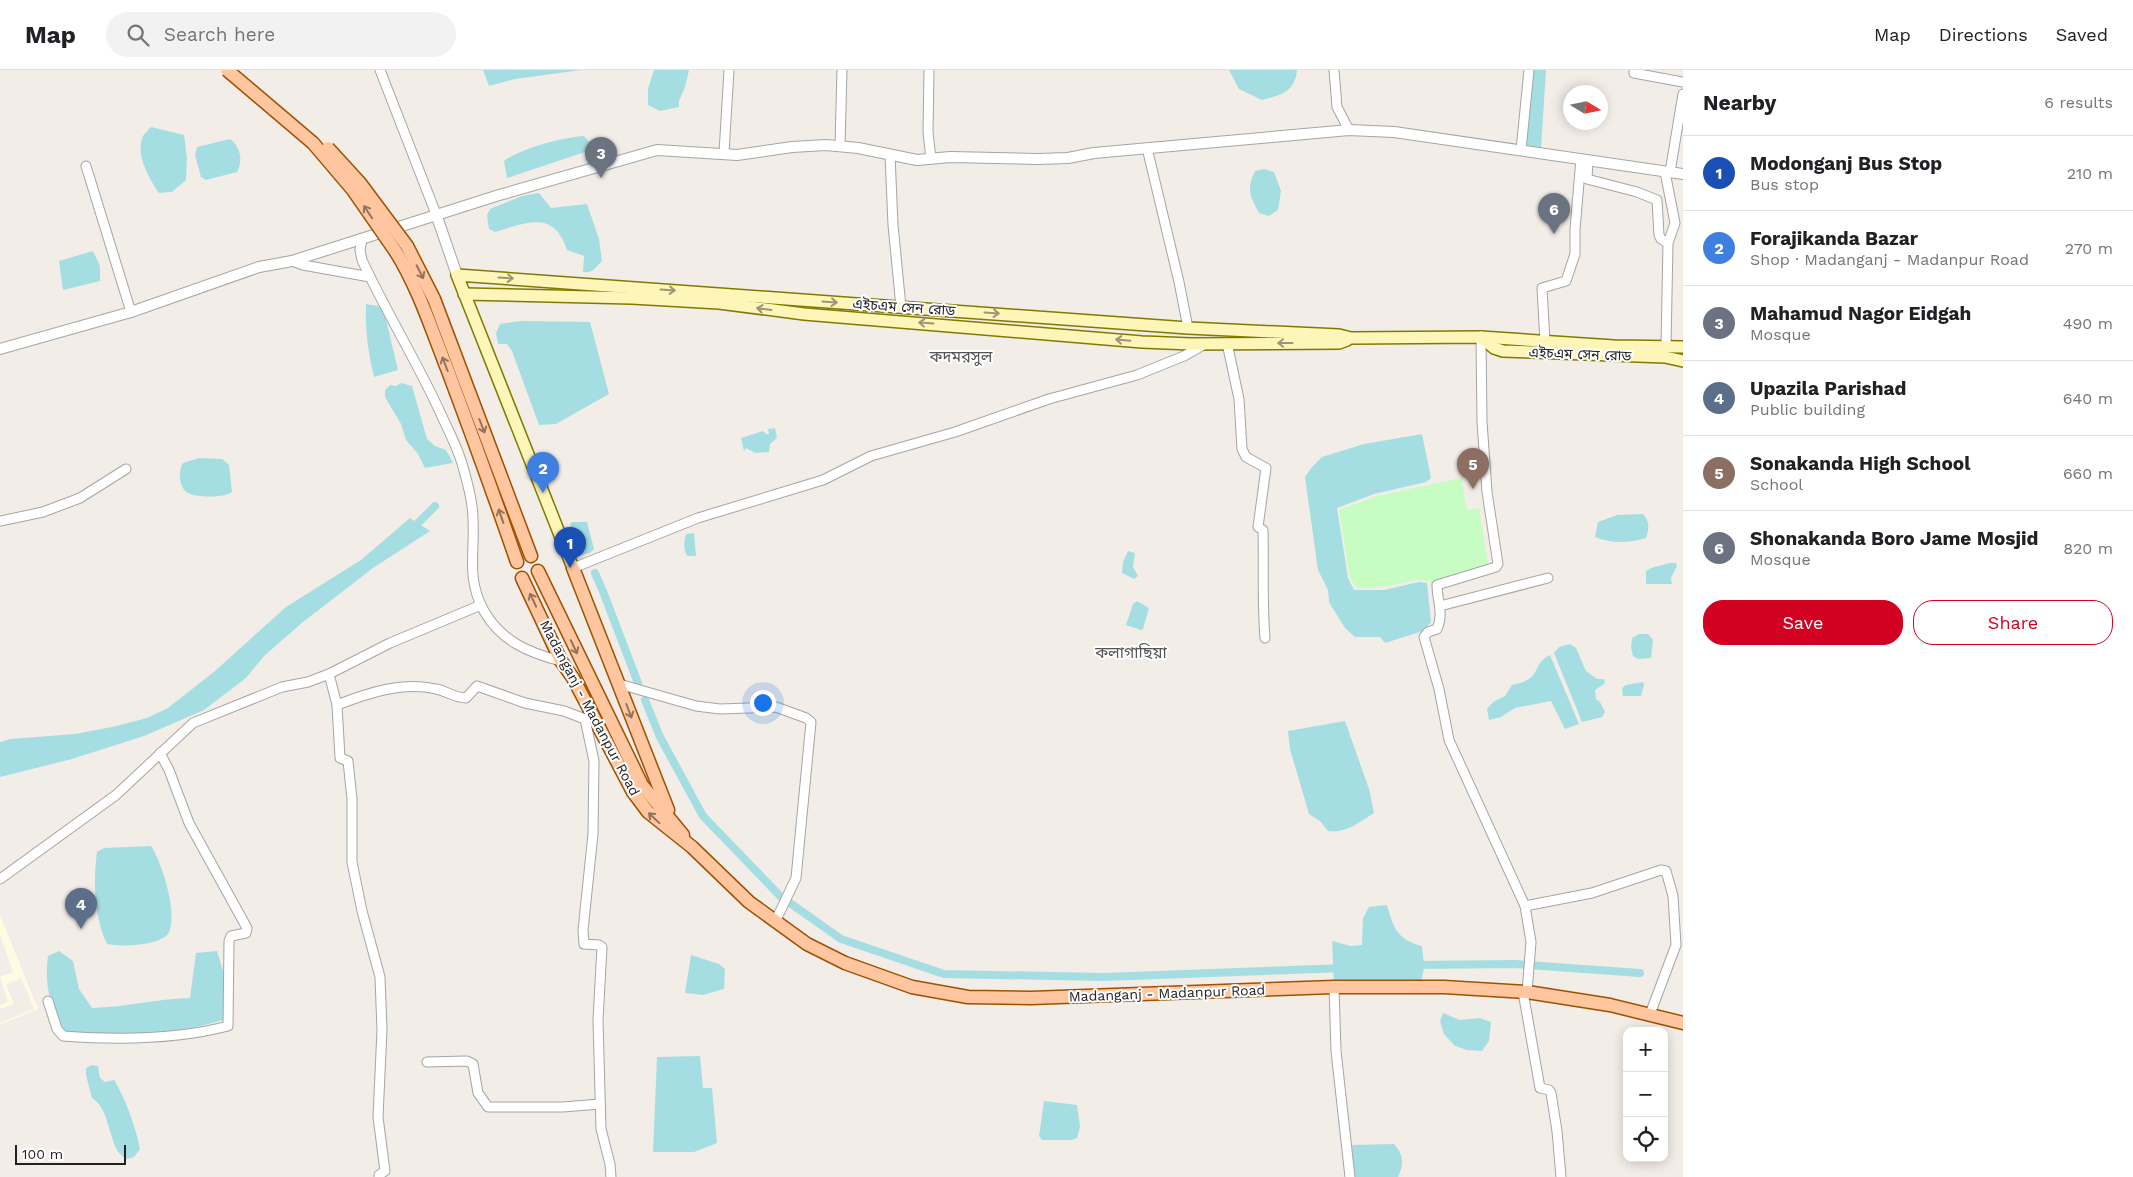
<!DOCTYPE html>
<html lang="en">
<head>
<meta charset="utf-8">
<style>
  :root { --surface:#fff; --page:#f2f2f2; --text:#202124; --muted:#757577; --line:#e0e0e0; --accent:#d20021 }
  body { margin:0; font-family:"Work Sans","Noto Sans Bengali",sans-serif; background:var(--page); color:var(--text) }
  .controls { position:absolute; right:15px; bottom:15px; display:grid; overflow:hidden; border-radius:10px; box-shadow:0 2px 12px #0003 }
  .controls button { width:45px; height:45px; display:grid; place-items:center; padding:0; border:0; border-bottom:1px solid var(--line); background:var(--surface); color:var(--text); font:25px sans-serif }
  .compass { position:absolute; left:1563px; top:15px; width:45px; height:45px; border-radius:50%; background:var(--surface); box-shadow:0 2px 12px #0003; rotate:100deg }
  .scale { position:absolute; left:15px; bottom:12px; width:111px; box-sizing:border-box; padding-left:5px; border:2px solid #212121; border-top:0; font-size:14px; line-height:18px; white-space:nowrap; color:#212121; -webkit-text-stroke:4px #fff; paint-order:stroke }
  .you { position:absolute; left:762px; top:632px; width:18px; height:18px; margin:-12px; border:4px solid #fff; border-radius:50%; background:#1a73e8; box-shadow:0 0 0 8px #1a73e833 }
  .badge { display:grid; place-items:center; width:32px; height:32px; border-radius:50%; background:var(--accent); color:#fff; font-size:16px; font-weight:700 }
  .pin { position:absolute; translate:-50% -41px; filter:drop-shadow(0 1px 2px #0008) }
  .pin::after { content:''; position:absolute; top:26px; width:18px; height:15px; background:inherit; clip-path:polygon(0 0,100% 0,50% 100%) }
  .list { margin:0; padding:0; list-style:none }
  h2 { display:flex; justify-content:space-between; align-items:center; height:65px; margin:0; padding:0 20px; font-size:21px }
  h2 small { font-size:16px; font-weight:400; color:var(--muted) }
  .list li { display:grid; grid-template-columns:32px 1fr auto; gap:15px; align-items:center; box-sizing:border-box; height:75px; padding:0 20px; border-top:1px solid var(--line) }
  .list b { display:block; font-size:19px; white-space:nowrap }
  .list p { margin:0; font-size:16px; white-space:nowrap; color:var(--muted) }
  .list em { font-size:16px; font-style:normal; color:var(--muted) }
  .actions { display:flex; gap:10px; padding:15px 20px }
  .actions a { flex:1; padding:11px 0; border:1px solid var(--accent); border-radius:20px; text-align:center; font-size:18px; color:var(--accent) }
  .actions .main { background:var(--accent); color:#fff }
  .icon { flex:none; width:28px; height:28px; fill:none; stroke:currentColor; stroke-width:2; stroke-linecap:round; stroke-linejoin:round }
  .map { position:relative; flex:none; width:1683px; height:1107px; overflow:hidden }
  header { display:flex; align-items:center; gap:30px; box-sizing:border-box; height:70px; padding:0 25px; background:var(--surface); border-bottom:1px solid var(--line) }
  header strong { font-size:24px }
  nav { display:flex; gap:28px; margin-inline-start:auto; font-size:18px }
  .search { width:350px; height:45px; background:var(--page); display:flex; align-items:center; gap:12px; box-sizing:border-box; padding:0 18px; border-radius:28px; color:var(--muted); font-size:19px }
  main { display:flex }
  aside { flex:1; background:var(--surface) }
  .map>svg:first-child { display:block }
</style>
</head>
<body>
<header>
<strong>Map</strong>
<div class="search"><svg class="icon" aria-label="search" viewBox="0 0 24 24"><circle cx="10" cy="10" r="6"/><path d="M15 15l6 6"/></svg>Search here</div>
<nav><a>Map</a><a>Directions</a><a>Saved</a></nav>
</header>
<main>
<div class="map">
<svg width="1683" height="1107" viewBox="0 0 1683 1107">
  <rect width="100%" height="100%" fill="#f2ede7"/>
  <path fill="#fffbe3" d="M0,845L38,939L0,955V953L34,939L21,908L6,915L14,934L0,939V935L8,931L0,907L13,902L0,865Z"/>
  <path fill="#c7fdc3" d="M1461,408L1467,440L1479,438L1489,500L1434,519L1429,511L1418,510L1388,516L1357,518L1350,508L1339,440L1377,426Z"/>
  <g fill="#a5dee2">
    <path d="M483,0H581L515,9L489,16Z"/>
    <path d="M654,0H689L685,17L679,31V37L660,41L648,35V19Z"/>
    <path d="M1229,0H1297C1295,22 1281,25 1262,30L1239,19Z"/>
    <path d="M1533,0H1546L1541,78L1526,75Z"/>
    <path d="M151,57L184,65L187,88L186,110L172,122L159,123C149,109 135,84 143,66C145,63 149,59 151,57Z"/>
    <path d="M584,66L590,73L585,82L507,108L504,91C519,79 564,67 584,66Z"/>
    <path d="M230,69C241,77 243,91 237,102L206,110L201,107L195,85L197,77Z"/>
    <path d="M1264,99L1274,102L1281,121L1278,140L1269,146L1259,143C1250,126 1246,119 1255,101Z"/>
    <path d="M539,123L551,138L587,134L599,169L602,191C596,197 592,204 583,202L584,186L567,180C554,139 526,153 495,162L489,159L487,145L490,139L522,126Z"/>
    <path d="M93,181L100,196V211L63,220L59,191Z"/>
    <path d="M366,234L383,237L398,300L374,307C368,282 365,259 366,234Z"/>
    <path d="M521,251L590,252L609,324L556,354L539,355L512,281L507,274H498L496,263L500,254Z"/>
    <path d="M401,313L412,316L427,369L435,376L446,380L453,393L425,398L418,384L406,370L401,354L385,327V320L390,315L396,316Z"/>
    <path d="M775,358L777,368L770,374L769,382L755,383L746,378L744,381L741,368L763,361L766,364H769L768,359Z"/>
    <path d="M1422,364L1431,408L1426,412L1374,424L1337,438L1348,508L1354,520H1384L1419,512L1427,513L1431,552L1423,561L1385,573L1380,567H1355L1345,558L1329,532L1328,520L1318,500L1305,407L1312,397L1322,387L1364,374Z"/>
    <path d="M199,388L222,389L229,395L232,422C225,428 194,428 186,422C179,416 178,401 183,393Z"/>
    <path d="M1643,444C1650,452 1649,459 1646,468C1629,473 1612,474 1595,467L1598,452L1617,445Z"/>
    <path d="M410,448L430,461L373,498L303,552L264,586L246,608L204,640L144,666L72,689L0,707V672L10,669L75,664L112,657L147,648L168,638L215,601L286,537L361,490Z"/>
    <path d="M571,452H587L594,479L590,483L575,487L568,467Z"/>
    <path d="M694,463L696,486H687C683,479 684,471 686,464Z"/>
    <path d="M1128,481L1135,483L1133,497L1138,506L1134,509L1122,503L1123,492Z"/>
    <path d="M1670,493H1676L1677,496L1671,508L1672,514H1646V501L1651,498Z"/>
    <path d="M1137,531L1149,538L1143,559L1141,560L1126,555L1133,534Z"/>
    <path d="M1639,564H1648L1653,570L1651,588L1638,589L1633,586L1631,577L1632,568Z"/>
    <path d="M1570,574L1576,578L1586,601L1597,609H1603L1605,611L1604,614L1595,620L1596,629L1600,632L1605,642L1602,647L1582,652L1554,583L1559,577Z"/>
    <path d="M1550,585L1579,654L1565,659L1551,631L1515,638L1501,647L1489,650L1487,639L1493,632L1505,626L1512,615C1544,609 1530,595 1550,585Z"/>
    <path d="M1643,612L1644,615L1641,626H1623L1622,618L1626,615Z"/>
    <path d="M1345,651L1369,719L1374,743C1360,752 1345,764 1328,761L1320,751L1309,744L1290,679L1288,661Z"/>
    <path d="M151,776C162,792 178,844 169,862C163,876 120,877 107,874C94,847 93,811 97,782L104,778Z"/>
    <path d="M1387,835C1394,858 1396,869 1422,876L1424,897L1421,913L1334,914L1332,871L1351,876L1362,875L1363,848L1369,837Z"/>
    <path d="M59,881L73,891L79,919L92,938C125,937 157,929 190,928L196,883L217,881L223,901V950C170,966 118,968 63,963C51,933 44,919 48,886Z"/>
    <path d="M691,885L719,894L725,899L724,919L703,925L685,923Z"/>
    <path d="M1443,943L1460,950L1480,948L1491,952L1489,971L1482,981L1467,980L1455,976L1444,964L1440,951Z"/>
    <path d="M700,986L703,1018H712L717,1073L694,1082H653L657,987Z"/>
    <path d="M92,995L98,996L100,1008L105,1012L114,1010C125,1027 136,1058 140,1079L134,1087L127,1089C107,1081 113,1041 92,1028L86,1005V998Z"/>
    <path d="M1044,1031L1077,1035L1080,1057L1077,1068L1072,1070H1042L1039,1066Z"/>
    <path d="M1394,1074C1404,1085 1404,1094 1398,1107H1354L1352,1075Z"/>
  </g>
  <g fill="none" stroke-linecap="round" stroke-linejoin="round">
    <g stroke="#a5dee2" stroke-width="8">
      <path d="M411,460L435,436"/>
      <path d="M595,503L604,524L638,613"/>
      <path d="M645,630L660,667L703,746L783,829"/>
      <path d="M790,833L841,869L944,904L1104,907L1343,898"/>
      <path d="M1414,895L1515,894L1640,903"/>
    </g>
    <defs>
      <g id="minor">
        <path d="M380,0L436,144"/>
        <path d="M929,0L928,62L931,89"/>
        <path d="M1334,0L1337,37L1349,60"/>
        <path d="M1634,0V3L1683,12"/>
        <path d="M840,76L842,0"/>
        <path d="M1147,78L1179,212L1188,258"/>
        <path d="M1521,80L1529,0"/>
        <path d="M724,83L729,0"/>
        <path d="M890,85L893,155L901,237"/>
        <path d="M1588,90L1587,109L1637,122L1657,130L1659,165L1661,169L1668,173"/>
        <path d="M86,96L131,242"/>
        <path d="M1665,102L1675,153L1668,173L1666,276"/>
        <path d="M1670,102L1683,24"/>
        <path d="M362,169L360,180L362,190C386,242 416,290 440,342C448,360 458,378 463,397C468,414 473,432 473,449C475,484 466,508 484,541C501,571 529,583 561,591"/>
        <path d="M292,191L303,195L370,207"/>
        <path d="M1481,267L1482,352L1487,422L1498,494L1496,497L1437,515C1437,530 1444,544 1437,559L1428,562L1424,567L1439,619L1449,670L1525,836L1531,872L1527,922"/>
        <path d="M1545,272L1542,218L1566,211L1575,184V159L1581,89"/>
        <path d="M1227,273L1239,329L1242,379L1246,387L1266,398L1258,457L1263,460C1264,496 1262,532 1265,568"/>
        <path d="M0,451L43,442L80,428L126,399"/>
        <path d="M573,498L698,448L823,410L871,386L955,362L1049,329L1137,305L1184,286L1205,274"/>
        <path d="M1440,536L1548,508"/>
        <path d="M329,604L337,635L340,688L348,691L352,729V792L362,841L380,907L382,960L378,1047L385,1101L379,1105V1107"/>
        <path d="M619,614L696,636L720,639L776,637L806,648L811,652L796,808L775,852"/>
        <path d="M337,635C368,623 403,611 436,619C446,621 456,628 466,628L477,616L525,633L564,641L585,649L594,691L593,764L583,860L584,874L599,875L602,877L598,950L601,1059L610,1094L611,1107"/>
        <path d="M0,809L116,725L193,653L282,617L308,612L329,604L390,573L481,535"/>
        <path d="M1525,836L1592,823L1661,800L1666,801L1673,826L1676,875L1650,944"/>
        <path d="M1334,917L1336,981L1350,1107"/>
        <path d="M1523,922L1540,1018L1549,1020L1551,1023L1557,1061L1561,1107"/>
        <path d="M48,931L57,959L63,966C117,970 175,970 228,956L229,871L231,866L246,863L247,858L189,753L169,700L160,683"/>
        <path d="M427,992L467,991L473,994L478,1023L488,1037H563L600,1034"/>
      </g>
      <g id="tertiary">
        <path d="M436,144L457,205"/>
        <path d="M0,279L131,242L259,197L292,191L496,126L657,80L737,85L792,77L826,75L858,78L917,90L950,87L1038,89L1068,88L1094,83L1349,60L1394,62L1683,104"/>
      </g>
      <g id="secondary">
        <path d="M464,224L632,228L719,233L804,244L1142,272L1191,274L1339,273L1347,270"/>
        <path d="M1481,267L1494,278L1503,281L1665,287L1683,291"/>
        <path d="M573,498L457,205L1188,258L1339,265L1351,268L1481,267L1614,276L1683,277"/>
      </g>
      <g id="primary">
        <path d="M407,176L434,229L531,486"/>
        <path d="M396,182C419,219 432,261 448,301C472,365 495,428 517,492"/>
        <path d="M573,498L668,740"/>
        <path d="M538,501L642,715L683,765"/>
        <path d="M522,508L561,591L573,608L633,722L648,742L692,777L749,832L807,874L845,893L912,917L968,927L1031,928L1334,917H1444L1527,922L1610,935L1683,953"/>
      </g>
    </defs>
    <use href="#minor" stroke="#a5a5a5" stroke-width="11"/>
    <use href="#tertiary" stroke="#a5a5a5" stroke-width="12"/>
    <use href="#secondary" stroke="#807a00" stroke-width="14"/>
    <use href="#primary" stroke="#9e5100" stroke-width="15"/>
    <use href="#minor" stroke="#fff" stroke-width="9"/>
    <use href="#tertiary" stroke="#fff" stroke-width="10"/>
    <use href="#secondary" stroke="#fef6b9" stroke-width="11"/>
    <use href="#primary" stroke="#ffc69f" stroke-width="12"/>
    <defs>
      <g id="primary-bridge">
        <path d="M227,0L313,73L353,120L396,182"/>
        <path d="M328,78L360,113L407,176"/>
      </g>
    </defs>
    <use href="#primary-bridge" stroke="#9e5100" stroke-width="15" stroke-linecap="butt"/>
    <use href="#primary-bridge" stroke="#ffc69f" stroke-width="12"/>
  </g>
  <defs><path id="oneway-shaft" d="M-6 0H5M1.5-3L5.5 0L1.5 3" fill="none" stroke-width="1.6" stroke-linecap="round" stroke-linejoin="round" transform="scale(1.25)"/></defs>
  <g stroke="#907460">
    <use href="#oneway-shaft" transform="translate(368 142) rotate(-124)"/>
    <use href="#oneway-shaft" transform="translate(420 202) rotate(63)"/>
    <use href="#oneway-shaft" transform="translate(445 294) rotate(-111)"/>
    <use href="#oneway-shaft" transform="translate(482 356) rotate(69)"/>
    <use href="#oneway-shaft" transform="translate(501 446) rotate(-109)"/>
    <use href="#oneway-shaft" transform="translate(533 530) rotate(-115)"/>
    <use href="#oneway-shaft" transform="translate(574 577) rotate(65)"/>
    <use href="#oneway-shaft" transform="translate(629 641) rotate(69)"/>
    <use href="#oneway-shaft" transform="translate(654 748) rotate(-137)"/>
  </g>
  <g stroke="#9b9675">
    <use href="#oneway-shaft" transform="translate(506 208) rotate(4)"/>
    <use href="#oneway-shaft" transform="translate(668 220) rotate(4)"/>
    <use href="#oneway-shaft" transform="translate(830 232) rotate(4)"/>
    <use href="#oneway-shaft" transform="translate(764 239) rotate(-173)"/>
    <use href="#oneway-shaft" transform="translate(992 243) rotate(4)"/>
    <use href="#oneway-shaft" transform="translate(926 253) rotate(-176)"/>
    <use href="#oneway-shaft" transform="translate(1123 270) rotate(-175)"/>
    <use href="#oneway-shaft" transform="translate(1285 273) rotate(180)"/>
  </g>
  <g text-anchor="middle" stroke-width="4" stroke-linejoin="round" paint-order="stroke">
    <g font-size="14" fill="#212121" stroke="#fff">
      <text transform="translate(904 237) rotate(4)" y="5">এইচএম সেন রোড</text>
      <text transform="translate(1580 284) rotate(2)" y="5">এইচএম সেন রোড</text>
      <text transform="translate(590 638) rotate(62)" y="5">Madanganj - Madanpur Road</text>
      <text transform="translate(1167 923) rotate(-2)" y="5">Madanganj - Madanpur Road</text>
    </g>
    <g font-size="16" fill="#545454" stroke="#fff">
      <text x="961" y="292">কদমরসুল</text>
      <text x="1131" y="588">কলাগাছিয়া</text>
    </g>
  </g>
</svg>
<div class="controls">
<button>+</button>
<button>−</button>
<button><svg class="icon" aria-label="locate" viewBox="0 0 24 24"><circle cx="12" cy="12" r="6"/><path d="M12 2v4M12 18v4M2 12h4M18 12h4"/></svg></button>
</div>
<svg class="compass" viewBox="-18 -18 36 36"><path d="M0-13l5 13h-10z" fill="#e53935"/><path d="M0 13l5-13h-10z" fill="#757577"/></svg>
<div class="scale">100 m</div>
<div class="you"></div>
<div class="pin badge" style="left:570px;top:498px;background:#1a4fb4">1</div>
<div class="pin badge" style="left:543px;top:423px;background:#3f7fe0">2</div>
<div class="pin badge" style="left:601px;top:108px;background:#6b7280">3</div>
<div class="pin badge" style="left:81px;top:859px;background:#5c6f8a">4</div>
<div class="pin badge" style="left:1473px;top:419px;background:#8d6e63">5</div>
<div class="pin badge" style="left:1554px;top:164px;background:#6b7280">6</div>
</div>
<aside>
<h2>Nearby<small>6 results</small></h2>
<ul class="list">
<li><span class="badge" style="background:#1a4fb4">1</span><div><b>Modonganj Bus Stop</b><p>Bus stop</p></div><em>210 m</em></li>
<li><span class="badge" style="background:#3f7fe0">2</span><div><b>Forajikanda Bazar</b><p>Shop · Madanganj - Madanpur Road</p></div><em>270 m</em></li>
<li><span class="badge" style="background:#6b7280">3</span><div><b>Mahamud Nagor Eidgah</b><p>Mosque</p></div><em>490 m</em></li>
<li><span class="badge" style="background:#5c6f8a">4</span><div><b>Upazila Parishad</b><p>Public building</p></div><em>640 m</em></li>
<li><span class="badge" style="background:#8d6e63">5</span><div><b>Sonakanda High School</b><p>School</p></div><em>660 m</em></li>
<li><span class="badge" style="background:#6b7280">6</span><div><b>Shonakanda Boro Jame Mosjid</b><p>Mosque</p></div><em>820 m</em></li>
</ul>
<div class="actions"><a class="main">Save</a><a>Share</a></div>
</aside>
</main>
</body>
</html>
